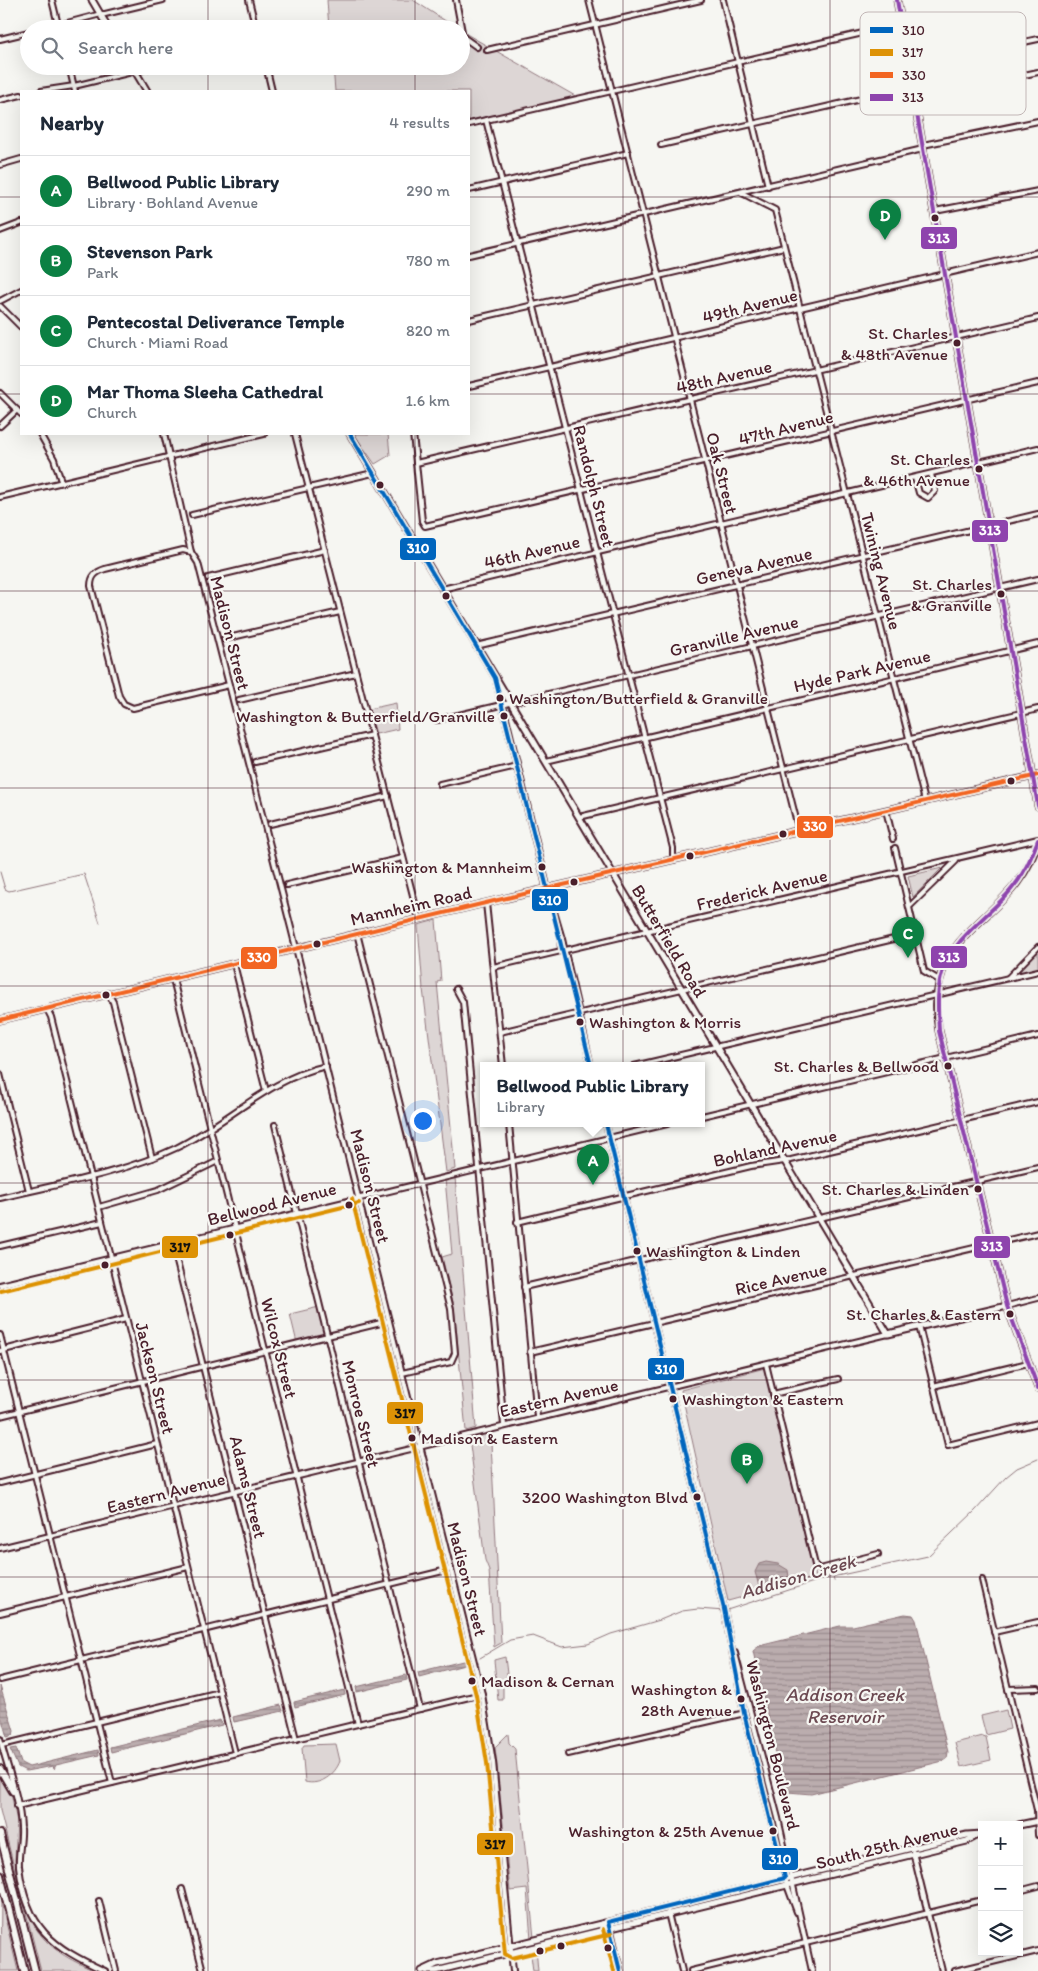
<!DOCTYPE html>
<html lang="en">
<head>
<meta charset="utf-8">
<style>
  :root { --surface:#fff; --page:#f2f2f3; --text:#1f2937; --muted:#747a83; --line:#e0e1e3; --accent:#0b8043 }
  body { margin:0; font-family:Itim,sans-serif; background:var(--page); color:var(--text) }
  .controls { position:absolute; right:15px; bottom:15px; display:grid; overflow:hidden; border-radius:0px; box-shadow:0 5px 20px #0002 }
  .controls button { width:45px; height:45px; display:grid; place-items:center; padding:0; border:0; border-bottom:1px solid var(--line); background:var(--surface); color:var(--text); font:25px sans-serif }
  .you { position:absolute; left:422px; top:1120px; width:18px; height:18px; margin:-12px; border:4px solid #fff; border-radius:50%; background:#1a73e8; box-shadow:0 0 0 8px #1a73e833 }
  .badge { display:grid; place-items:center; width:32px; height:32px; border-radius:50%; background:var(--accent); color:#fff; font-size:16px; font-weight:700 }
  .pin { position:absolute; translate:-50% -41px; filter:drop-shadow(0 1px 2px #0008) }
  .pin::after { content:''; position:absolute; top:26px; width:18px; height:15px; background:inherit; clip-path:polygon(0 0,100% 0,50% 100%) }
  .popup { position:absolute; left:480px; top:1062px; width:225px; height:65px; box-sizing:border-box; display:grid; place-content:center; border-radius:0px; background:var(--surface); filter:drop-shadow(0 1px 4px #0005); font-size:16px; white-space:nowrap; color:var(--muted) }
  .popup b { font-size:19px; color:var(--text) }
  .popup::after { content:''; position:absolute; left:50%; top:100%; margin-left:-10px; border:10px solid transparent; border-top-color:var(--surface) }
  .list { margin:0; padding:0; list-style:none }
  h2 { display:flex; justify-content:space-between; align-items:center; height:65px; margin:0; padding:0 20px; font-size:21px }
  h2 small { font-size:16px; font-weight:400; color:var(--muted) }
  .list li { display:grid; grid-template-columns:32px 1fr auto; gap:15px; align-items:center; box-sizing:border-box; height:70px; padding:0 20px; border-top:1px solid var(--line) }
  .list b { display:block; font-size:19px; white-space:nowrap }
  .list p { margin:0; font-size:16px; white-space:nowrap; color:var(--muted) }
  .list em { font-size:16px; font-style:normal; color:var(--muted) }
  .icon { flex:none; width:28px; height:28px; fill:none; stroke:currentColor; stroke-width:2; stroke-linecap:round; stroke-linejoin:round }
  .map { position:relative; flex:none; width:1038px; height:1971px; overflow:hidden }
  .search { position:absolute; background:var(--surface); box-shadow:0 5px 20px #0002; left:20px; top:20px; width:450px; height:55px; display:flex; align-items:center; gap:12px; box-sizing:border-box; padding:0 18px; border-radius:28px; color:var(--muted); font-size:19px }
  .panel { position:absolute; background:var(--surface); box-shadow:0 5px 20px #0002; left:20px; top:90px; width:450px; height:345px; border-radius:0px }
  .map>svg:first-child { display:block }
</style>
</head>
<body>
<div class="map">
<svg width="1038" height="1971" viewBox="0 0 1038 1971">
  <defs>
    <pattern id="water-rules" width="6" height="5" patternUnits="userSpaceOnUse" patternTransform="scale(1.25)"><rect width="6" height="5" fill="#bbadae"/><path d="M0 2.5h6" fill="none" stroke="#9a8c8e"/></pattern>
  </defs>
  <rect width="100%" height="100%" fill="#f6f6f2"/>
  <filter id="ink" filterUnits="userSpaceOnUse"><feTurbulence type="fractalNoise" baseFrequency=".02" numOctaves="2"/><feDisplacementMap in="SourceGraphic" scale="10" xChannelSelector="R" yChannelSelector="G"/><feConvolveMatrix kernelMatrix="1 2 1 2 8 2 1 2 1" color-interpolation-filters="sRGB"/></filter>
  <g filter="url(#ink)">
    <g fill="#ddd6d5" stroke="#947a80">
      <path d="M327,0H413L458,29H329Z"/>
      <path d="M461,31L577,97L469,123V91H335L333,66H461Z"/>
      <path d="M354,434H388L390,455L375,464Z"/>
      <path d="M396,703L398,729L376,734L369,709Z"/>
      <path d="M942,868L913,897L908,876Z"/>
      <path d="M436,920L441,981L437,982L455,1169L446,1172L423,989L418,925Z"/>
      <path d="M1038,948V970L1010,976Z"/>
      <path d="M455,1177L476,1428L466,1431L454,1306L442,1257L452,1254L445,1179Z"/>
      <path d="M319,1307L326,1336L297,1343L290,1314Z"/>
      <path d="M765,1368L816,1577L728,1601L681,1390Z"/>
      <path d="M488,1431L491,1443L501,1643L494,1647L489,1570L485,1560L469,1437Z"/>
      <path d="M505,1657L508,1682L503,1683V1700H498L494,1660Z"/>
      <path d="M1006,1710L1010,1729L986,1735L981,1716Z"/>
      <path d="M508,1734L509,1743L515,1749L534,1938L531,1939L527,1889L510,1891L495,1747Z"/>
      <path d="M983,1736L986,1737L991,1760L961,1767L955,1743Z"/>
      <path d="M336,1744L340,1761C335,1775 320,1786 305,1782L302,1748L304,1745Z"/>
      <path d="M0,1774L11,1792L17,1822L15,1860L18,1883L0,1810Z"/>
      <path d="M22,1897C27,1904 29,1916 34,1925C48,1949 70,1960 95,1971H41Z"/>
      <path d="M1,1902L18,1971H0Z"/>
      <path d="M536,1948L538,1971H533L531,1955L516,1959V1956Z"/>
    </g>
    <g fill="url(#water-rules)" stroke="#8e747a">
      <path d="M766,1562L778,1564L788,1570L789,1578L759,1586L755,1572L759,1564Z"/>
      <path d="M905,1614L913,1615L916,1620L948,1752L947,1758L943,1761L811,1794L788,1792L784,1789L753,1651L759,1646L840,1626H853Z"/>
      <path d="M467,1660L468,1664L419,1677L418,1672Z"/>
      <path d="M406,1675L407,1680L357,1692L356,1687Z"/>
      <path d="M0,1686L14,1731L13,1735L7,1737L0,1713Z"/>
      <path d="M344,1690L345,1695L295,1707L294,1702Z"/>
      <path d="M281,1705L283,1711L234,1722L233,1717Z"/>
      <path d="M220,1720L222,1725L111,1752L110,1747Z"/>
      <path d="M16,1748L21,1763L29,1767L98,1750L99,1755L56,1765L54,1769L53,1766L26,1771L18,1767L10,1749Z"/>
    </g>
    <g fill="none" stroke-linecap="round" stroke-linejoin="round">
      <g stroke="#8e747a" stroke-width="1">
        <path d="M0,872L5,889L9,891L84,874L100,923"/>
        <path d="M832,1571L834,1581"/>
        <path d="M480,1658L510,1640L533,1636L562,1647L588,1644L611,1634L660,1620L682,1611L698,1609L724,1611L823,1579L928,1556L975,1511L1006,1477L1017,1468L1038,1459"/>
      </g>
      <defs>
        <g id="minor">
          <path d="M52,0L59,29"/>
          <path d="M249,0L256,29"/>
          <path d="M456,0L463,37L477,47"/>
          <path d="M589,0L799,831"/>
          <path d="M723,0L768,186"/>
          <path d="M101,15L163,0"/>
          <path d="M44,29L101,14"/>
          <path d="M320,29H321"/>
          <path d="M0,39L29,32"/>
          <path d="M487,50L701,0"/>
          <path d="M69,66L75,91"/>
          <path d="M266,66L272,91"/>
          <path d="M909,67L1038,39"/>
          <path d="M41,91L74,86L157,66"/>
          <path d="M915,99L1038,72"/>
          <path d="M0,100L21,95"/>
          <path d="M486,120L673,848V860"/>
          <path d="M469,124L902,24"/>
          <path d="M661,145L913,87"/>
          <path d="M923,145L1038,121"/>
          <path d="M0,165L21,159"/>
          <path d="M469,190L628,153"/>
          <path d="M742,193L775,210L925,801"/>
          <path d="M935,211L1038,191"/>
          <path d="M0,231L21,223"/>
          <path d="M469,255L923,149"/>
          <path d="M0,301L21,290"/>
          <path d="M0,306L21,327"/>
          <path d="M469,320L784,247"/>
          <path d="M469,386L1038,252"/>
          <path d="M0,393L21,414"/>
          <path d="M0,426L17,410"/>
          <path d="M40,434L54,459L61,481"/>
          <path d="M164,434L191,552L198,563L291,928L482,1694L493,1762L513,1971"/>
          <path d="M295,434L419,919"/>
          <path d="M413,434L422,521L425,526L1038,383"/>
          <path d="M416,463L1038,318"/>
          <path d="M915,478L919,493L928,498L935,491L931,474"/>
          <path d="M0,497L264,434"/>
          <path d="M192,515L373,473"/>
          <path d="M191,552L183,550L105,569C96,572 91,576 91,586L119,696L124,704L133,708L229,685"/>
          <path d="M208,578L325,550"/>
          <path d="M442,589L1038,448"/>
          <path d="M224,639L340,612"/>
          <path d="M476,646L1038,514"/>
          <path d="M239,700L356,673"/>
          <path d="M437,720L1038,579"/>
          <path d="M546,761L1038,644"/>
          <path d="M255,762L372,735"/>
          <path d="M440,784L517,766"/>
          <path d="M886,810L893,839"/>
          <path d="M579,817L1038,709"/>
          <path d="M270,824L388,796"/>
          <path d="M895,848L924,971L939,980"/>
          <path d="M287,885L403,858"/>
          <path d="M547,888L562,939L591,1066"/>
          <path d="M486,903L503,1066"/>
          <path d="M909,907L956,861"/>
          <path d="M357,933L451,1309L455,1353L451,1362L402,1373"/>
          <path d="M560,937L561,949L563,951"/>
          <path d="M234,964L266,1091"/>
          <path d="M493,967L1038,839"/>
          <path d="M1008,978L1038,947"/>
          <path d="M173,979L358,1724"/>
          <path d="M456,989L463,1002L504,1425"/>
          <path d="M109,995L113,1002L152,1158"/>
          <path d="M47,1009L51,1017L235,1753"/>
          <path d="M500,1032L915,934"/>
          <path d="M634,1066L1038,971"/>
          <path d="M0,1074L29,1191"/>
          <path d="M702,1116L1038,1036"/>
          <path d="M509,1124L537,1417"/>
          <path d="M606,1124L724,1609L744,1713L787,1885L797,1912"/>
          <path d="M275,1125L420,1709"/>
          <path d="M0,1198C58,1184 121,1174 176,1148C229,1122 268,1079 326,1066"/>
          <path d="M99,1207L158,1190L218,1161"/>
          <path d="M517,1222L751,1166L791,1160L1038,1102"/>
          <path d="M172,1242L296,1739"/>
          <path d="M0,1246L102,1222"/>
          <path d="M0,1285L667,1124"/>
          <path d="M524,1287L1038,1167"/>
          <path d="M1007,1306L1038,1298"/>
          <path d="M919,1326L948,1445L1038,1423"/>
          <path d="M0,1335L112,1783"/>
          <path d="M0,1351L126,1319"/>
          <path d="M530,1352L1038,1233"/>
          <path d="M766,1364L815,1565L820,1569L878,1554"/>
          <path d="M933,1386L1028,1363"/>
          <path d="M773,1394L838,1379"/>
          <path d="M0,1416L389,1321"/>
          <path d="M0,1483L157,1444"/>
          <path d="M0,1548L888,1334"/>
          <path d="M982,1580L1037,1810L1038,1835"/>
          <path d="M0,1613L188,1567"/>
          <path d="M994,1632L1038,1622"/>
          <path d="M735,1653L778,1818L812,1971"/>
          <path d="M0,1680L451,1569"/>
          <path d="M1008,1689L1038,1688"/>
          <path d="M0,1739C7,1767 20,1799 21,1828C22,1840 18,1853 19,1866C26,1928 52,1947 105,1971"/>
          <path d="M2,1745L220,1692"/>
          <path d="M568,1754L745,1713"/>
          <path d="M17,1806L482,1694"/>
          <path d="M913,1852L942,1971"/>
          <path d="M182,1889L203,1971"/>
          <path d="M1019,1891L1038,1886"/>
          <path d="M99,1901L116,1971"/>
          <path d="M668,1913L682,1971"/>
          <path d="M691,1971L982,1900"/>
          <path d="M955,1971L1038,1951"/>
        </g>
        <g id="major">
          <path d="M92,0L109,29"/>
          <path d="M897,0L1038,806"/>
          <path d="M132,66L147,91"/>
          <path d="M350,434L888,1334L1007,1306"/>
          <path d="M497,683L547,888"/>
          <path d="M1038,840C1017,923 920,926 939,1031L1007,1306L1038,1388"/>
          <path d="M0,1020L498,900L1038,775"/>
          <path d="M1019,1825L1038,1821"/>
          <path d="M609,1925L620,1971"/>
          <path d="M422,1971L437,1964L912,1848L967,1835L982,1834"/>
          <path d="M427,1971H436L967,1841L976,1836"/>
        </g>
        <g id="highway">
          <path d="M0,1769L13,1791"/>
          <path d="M0,1834L35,1971"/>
          <path d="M0,1875L24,1971"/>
        </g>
      </defs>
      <use href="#minor" stroke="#4a1f2b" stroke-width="8"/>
      <use href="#major" stroke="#4a1f2b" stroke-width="9"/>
      <use href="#highway" stroke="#4a1f2b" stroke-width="10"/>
      <use href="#minor" stroke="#f6f6f2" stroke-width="4"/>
      <use href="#major" stroke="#f6f6f2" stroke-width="5"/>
      <use href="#highway" stroke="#f6f6f2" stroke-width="6"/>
      <defs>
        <g id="bus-1">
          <path d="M350,434L495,678L591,1066"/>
          <path d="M606,1124L724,1609L744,1713L785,1878L608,1922L620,1971"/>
        </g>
        <g id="bus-2">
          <path d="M352,1199L476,1695L487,1763L505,1954L512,1958L611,1934"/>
          <path d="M1,1291L359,1203"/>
          <path d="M603,1929L614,1971"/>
        </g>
        <path id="bus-3" d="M0,1020L498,900L1038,775"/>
        <g id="bus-4">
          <path d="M897,0L1038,806"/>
          <path d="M1038,840C1031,858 1024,875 1010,891C989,916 955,937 943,970C936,990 938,1010 939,1031L1007,1306L1038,1388"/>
        </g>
      </defs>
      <use href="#bus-1" stroke="#f6f6f2" stroke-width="8"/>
      <use href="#bus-2" stroke="#f6f6f2" stroke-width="8"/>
      <use href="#bus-3" stroke="#f6f6f2" stroke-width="8"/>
      <use href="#bus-4" stroke="#f6f6f2" stroke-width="8"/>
      <use href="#bus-1" stroke="#0065bd" stroke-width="4"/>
      <use href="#bus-2" stroke="#dd9206" stroke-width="4"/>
      <use href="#bus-3" stroke="#f26522" stroke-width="4"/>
      <use href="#bus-4" stroke="#8e44ad" stroke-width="4"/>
    </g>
  </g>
  <path fill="none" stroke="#4a1f2b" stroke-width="1" stroke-opacity="0.55" d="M208,0V29M415,0V29M623,0V1971M830,0V1971M208,66V91M415,66V91M0,197H21M469,197H1038M0,394H21M469,394H1038M208,434V1971M415,434V1971M0,591H1038M0,788H1038M0,986H1038M0,1183H1038M0,1380H1038M0,1577H1038M0,1774H1038"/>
  <g fill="#4a1f2b" stroke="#f6f6f2" stroke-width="2">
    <circle cx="935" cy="218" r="4.5"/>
    <circle cx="957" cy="343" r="4.5"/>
    <circle cx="979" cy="469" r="4.5"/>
    <circle cx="380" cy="485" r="4.5"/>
    <circle cx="1001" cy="594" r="4.5"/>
    <circle cx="446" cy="596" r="4.5"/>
    <circle cx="500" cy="698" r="4.5"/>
    <circle cx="504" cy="716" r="4.5"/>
    <circle cx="1011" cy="781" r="4.5"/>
    <circle cx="783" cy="834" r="4.5"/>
    <circle cx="690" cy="856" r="4.5"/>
    <circle cx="542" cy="867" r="4.5"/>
    <circle cx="574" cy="882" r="4.5"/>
    <circle cx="317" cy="944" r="4.5"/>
    <circle cx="106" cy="995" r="4.5"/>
    <circle cx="580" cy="1022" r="4.5"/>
    <circle cx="948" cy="1066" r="4.5"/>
    <circle cx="978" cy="1189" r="4.5"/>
    <circle cx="349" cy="1205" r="4.5"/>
    <circle cx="230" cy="1235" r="4.5"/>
    <circle cx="637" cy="1251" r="4.5"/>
    <circle cx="105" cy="1265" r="4.5"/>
    <circle cx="1010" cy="1314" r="4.5"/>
    <circle cx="673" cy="1399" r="4.5"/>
    <circle cx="412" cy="1438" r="4.5"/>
    <circle cx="697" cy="1497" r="4.5"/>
    <circle cx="472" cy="1681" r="4.5"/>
    <circle cx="741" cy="1699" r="4.5"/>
    <circle cx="773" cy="1831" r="4.5"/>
    <circle cx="561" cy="1946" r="4.5"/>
    <circle cx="608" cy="1948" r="4.5"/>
    <circle cx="540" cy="1951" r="4.5"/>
  </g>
  <g text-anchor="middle" stroke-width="4.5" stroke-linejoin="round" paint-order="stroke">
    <g font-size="17" fill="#4a1f2b" stroke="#f6f6f2" text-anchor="end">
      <text x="948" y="339">St. Charles<tspan x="948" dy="21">&amp; 48th Avenue</tspan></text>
      <text x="970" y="465">St. Charles<tspan x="970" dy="21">&amp; 46th Avenue</tspan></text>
      <text x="992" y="590">St. Charles<tspan x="992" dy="21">&amp; Granville</tspan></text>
      <text x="509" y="704" text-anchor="start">Washington/Butterfield &amp; Granville</text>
      <text x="495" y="722">Washington &amp; Butterfield/Granville</text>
      <text x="533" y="873">Washington &amp; Mannheim</text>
      <text x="589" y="1028" text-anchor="start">Washington &amp; Morris</text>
      <text x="939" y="1072">St. Charles &amp; Bellwood</text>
      <text x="969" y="1195">St. Charles &amp; Linden</text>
      <text x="646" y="1257" text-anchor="start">Washington &amp; Linden</text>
      <text x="1001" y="1320">St. Charles &amp; Eastern</text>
      <text x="682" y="1405" text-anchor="start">Washington &amp; Eastern</text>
      <text x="421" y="1444" text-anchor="start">Madison &amp; Eastern</text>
      <text x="688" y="1503">3200 Washington Blvd</text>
      <text x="481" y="1687" text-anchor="start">Madison &amp; Cernan</text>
      <text x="732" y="1695">Washington &amp;<tspan x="732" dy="21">28th Avenue</tspan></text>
      <text x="764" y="1837">Washington &amp; 25th Avenue</text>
    </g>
    <g font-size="18" fill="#4a1f2b" stroke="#f6f6f2">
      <text transform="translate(750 306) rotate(-14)" y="6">49th Avenue</text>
      <text transform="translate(724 377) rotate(-13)" y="6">48th Avenue</text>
      <text transform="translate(786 428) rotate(-14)" y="6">47th Avenue</text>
      <text transform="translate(722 473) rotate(76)" y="6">Oak Street</text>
      <text transform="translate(594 486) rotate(76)" y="6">Randolph Street</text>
      <text transform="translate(532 552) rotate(-13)" y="6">46th Avenue</text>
      <text transform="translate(754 566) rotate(-13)" y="6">Geneva Avenue</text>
      <text transform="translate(881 571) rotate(76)" y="6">Twining Avenue</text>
      <text transform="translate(230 633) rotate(76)" y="6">Madison Street</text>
      <text transform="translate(734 636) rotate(-13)" y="6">Granville Avenue</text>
      <text transform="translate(862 671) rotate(-13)" y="6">Hyde Park Avenue</text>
      <text transform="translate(762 890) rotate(-13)" y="6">Frederick Avenue</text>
      <text transform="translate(411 906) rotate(-13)" y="6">Mannheim Road</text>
      <text transform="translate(669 941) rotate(59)" y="6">Butterfield Road</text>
      <text transform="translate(775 1148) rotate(-12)" y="6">Bohland Avenue</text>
      <text transform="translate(370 1186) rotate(76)" y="6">Madison Street</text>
      <text transform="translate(272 1204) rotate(-14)" y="6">Bellwood Avenue</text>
      <text transform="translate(781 1279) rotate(-13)" y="6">Rice Avenue</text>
      <text transform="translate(279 1348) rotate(76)" y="6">Wilcox Street</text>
      <text transform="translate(155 1378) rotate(76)" y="6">Jackson Street</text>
      <text transform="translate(559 1398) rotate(-13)" y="6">Eastern Avenue</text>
      <text transform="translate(361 1414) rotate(76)" y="6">Monroe Street</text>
      <text transform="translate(248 1487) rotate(76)" y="6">Adams Street</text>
      <text transform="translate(166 1493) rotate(-14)" y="6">Eastern Avenue</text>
      <text transform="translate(467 1579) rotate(76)" y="6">Madison Street</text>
      <text transform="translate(773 1745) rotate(76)" y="6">Washington Boulevard</text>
      <text transform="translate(887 1846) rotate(-14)" y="6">South 25th Avenue</text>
    </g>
    <g font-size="19" font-style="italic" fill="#6c4a52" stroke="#f6f6f2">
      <text transform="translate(798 1576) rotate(-16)" y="7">Addison Creek</text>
      <text x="845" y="1701">Addison Creek<tspan x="845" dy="22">Reservoir</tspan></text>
    </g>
  </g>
  <rect x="860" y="12" width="166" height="103" rx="8" fill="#f6f6f2" stroke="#c2b6b6" stroke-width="1"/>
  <rect x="870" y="27" width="23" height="6" fill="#0065bd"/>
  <rect x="870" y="49" width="23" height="7" fill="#dd9206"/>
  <rect x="870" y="72" width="23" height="6" fill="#f26522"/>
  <rect x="870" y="94" width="23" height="7" fill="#8e44ad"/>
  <g font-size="14" fill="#4a1f2b">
    <text x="902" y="35">310</text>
    <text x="902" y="57">317</text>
    <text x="902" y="80">330</text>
    <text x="902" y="102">313</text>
  </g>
  <g stroke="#f6f6f2" stroke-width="2">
    <rect x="920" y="226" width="38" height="24" rx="5" fill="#8e44ad"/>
    <rect x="971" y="519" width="38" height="24" rx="5" fill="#8e44ad"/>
    <rect x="399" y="537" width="38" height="24" rx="5" fill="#0065bd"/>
    <rect x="796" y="815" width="38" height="24" rx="5" fill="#f26522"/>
    <rect x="531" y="888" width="38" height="24" rx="5" fill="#0065bd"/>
    <rect x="930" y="945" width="38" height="24" rx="5" fill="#8e44ad"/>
    <rect x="240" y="946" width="38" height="24" rx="5" fill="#f26522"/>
    <rect x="973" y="1235" width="38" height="24" rx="5" fill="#8e44ad"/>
    <rect x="161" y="1235" width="38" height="24" rx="5" fill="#dd9206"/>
    <rect x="647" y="1357" width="38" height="24" rx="5" fill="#0065bd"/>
    <rect x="386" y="1401" width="38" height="24" rx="5" fill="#dd9206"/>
    <rect x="476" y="1832" width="38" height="24" rx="5" fill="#dd9206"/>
    <rect x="761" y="1847" width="38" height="24" rx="5" fill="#0065bd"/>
  </g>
  <g font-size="14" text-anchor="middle" font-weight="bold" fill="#fff">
    <text x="939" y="243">313</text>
    <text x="990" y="535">313</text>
    <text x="418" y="553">310</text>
    <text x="815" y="831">330</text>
    <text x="550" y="905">310</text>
    <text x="949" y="962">313</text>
    <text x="259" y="962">330</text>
    <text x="992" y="1251">313</text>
    <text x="666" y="1374">310</text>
    <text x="780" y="1864">310</text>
  </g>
  <g font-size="14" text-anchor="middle" font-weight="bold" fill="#111">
    <text x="180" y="1252">317</text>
    <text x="405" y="1418">317</text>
    <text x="495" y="1849">317</text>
  </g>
</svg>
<div class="controls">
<button>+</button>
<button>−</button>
<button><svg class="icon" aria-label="layers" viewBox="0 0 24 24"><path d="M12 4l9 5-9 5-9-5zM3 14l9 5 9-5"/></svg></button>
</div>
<div class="you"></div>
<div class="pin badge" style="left:593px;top:1185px">A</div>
<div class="popup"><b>Bellwood Public Library</b>Library</div>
<div class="pin badge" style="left:747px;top:1484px">B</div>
<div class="pin badge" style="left:908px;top:958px">C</div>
<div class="pin badge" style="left:885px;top:240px">D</div>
<div class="search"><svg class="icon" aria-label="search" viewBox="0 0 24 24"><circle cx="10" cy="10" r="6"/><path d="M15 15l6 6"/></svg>Search here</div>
<section class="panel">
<h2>Nearby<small>4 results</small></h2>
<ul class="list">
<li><span class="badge">A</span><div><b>Bellwood Public Library</b><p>Library · Bohland Avenue</p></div><em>290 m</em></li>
<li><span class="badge">B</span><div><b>Stevenson Park</b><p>Park</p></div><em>780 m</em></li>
<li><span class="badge">C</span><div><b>Pentecostal Deliverance Temple</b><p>Church · Miami Road</p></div><em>820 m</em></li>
<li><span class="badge">D</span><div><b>Mar Thoma Sleeha Cathedral</b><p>Church</p></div><em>1.6 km</em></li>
</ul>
</section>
</div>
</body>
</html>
